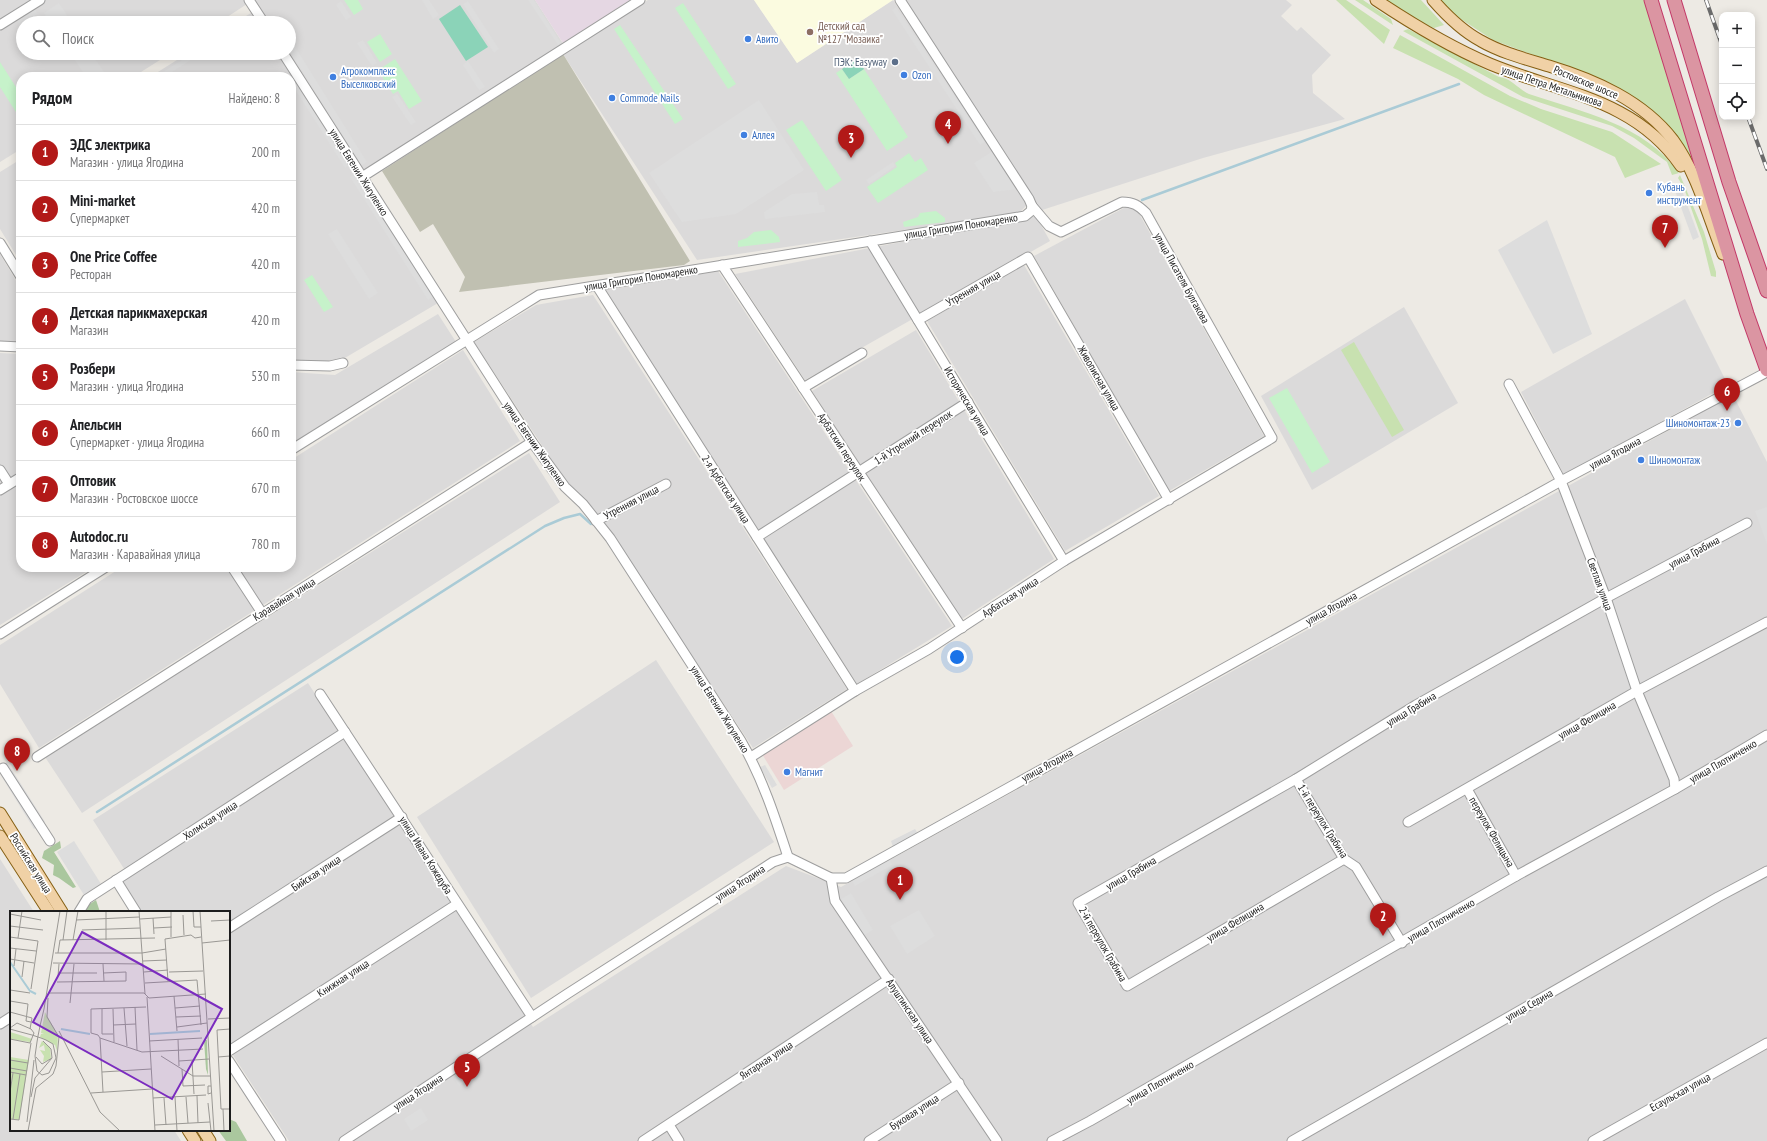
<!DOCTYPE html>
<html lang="ru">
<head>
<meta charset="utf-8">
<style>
  :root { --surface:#fff; --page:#f6f6f6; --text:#202124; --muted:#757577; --line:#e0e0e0; --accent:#b21918 }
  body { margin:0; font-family:"PT Sans Narrow",sans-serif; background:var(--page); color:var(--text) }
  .controls { position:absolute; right:12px; top:12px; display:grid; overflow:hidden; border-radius:8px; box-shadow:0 2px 10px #0003 }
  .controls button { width:36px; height:36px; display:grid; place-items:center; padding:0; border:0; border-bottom:1px solid var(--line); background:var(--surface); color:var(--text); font:20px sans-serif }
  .you { position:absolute; left:957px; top:657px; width:14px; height:14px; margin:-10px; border:3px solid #fff; border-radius:50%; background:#1a73e8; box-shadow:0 0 0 6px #1a73e833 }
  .badge { display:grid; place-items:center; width:26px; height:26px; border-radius:50%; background:var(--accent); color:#fff; font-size:13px; font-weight:700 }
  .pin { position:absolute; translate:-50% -33px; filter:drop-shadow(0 1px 2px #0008) }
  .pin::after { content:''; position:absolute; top:21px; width:14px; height:12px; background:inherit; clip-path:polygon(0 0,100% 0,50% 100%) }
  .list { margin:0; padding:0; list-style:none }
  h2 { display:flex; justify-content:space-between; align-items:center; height:52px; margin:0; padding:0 16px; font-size:17px }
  h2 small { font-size:13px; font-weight:400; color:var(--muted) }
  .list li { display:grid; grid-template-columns:26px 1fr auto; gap:12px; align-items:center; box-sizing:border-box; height:56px; padding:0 16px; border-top:1px solid var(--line) }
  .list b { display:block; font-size:15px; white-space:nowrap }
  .list p { margin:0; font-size:13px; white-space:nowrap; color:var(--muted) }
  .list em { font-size:13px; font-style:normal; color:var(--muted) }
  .icon { flex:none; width:22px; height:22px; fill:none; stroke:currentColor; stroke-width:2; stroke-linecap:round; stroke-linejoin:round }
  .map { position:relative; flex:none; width:1767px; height:1141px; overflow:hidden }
  .search { position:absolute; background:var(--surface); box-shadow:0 2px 10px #0003; left:16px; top:16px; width:280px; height:44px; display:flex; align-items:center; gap:10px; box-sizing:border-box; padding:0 14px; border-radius:22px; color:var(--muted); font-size:15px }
  .panel { position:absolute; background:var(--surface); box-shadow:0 2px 10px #0003; left:16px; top:72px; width:280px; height:500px; border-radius:16px }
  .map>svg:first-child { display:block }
</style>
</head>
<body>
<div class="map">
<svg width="1767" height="1141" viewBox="0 0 1767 1141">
  <rect width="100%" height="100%" fill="#edeae4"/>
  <g fill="#dbdada">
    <path d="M0,0H248L250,2L218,23H23V53H171L133,77H21V149L0,162Z"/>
    <path d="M255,0H535L564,45L365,172L289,53V23H270Z"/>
    <path d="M648,0H754L797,63L893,0L1024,195L1027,205L1020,212L1014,214L697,260L563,54Z"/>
    <path d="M902,0H1286L1292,5L1281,16L1297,31L1301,27L1331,55L1312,75L1313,93L1345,119L1203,158L1039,211Z"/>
    <path d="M254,11L261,23H235Z"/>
    <path d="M188,53H280L438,303L338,362L291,361V77H150Z"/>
    <path d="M21,159V263L0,229V172Z"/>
    <path d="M1133,203L1264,436L1169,491L1034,256Z"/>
    <path d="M1036,216L1050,241L805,380L735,274Z"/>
    <path d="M0,254L21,289V343L0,342Z"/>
    <path d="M1024,265L1159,496L1065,551L927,321Z"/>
    <path d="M718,271L952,626L857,684L725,482L606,290Z"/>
    <path d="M593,295L847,689L753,748L613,536L568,485L474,342L536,305Z"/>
    <path d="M1685,299L1728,385L1564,475L1521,392Z"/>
    <path d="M1404,307L1458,403L1312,490L1261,396Z"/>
    <path d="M438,314L456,342L291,444V372L335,375Z"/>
    <path d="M916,330L1054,559L962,619L812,391Z"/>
    <path d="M463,350L520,441L39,748L0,684V645L122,567H291V460Z"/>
    <path d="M0,353L21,354V567H94L0,625Z"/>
    <path d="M1733,395L1767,462V1141H289L229,1049V912H139L119,881L128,875L93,820L308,683L533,1027L786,866L841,887Z"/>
    <path d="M529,453L560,502L82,813L45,757Z"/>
    <path d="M656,660L774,842L531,998L417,817Z"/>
    <path d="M0,859L34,912H11V1130H174L181,1141H0Z"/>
  </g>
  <path fill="#ecd6d5" d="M831,711L853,746L784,790L762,754Z"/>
  <path fill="#e5d7e3" d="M535,0H630L563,43Z"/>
  <path fill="#fbfbe0" d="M754,0H893L797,63Z"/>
  <path fill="#c0c0b1" d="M563,54L690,261L684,265L459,292L465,277L433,224L420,232L382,171Z"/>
  <g fill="#c8e1b0">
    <path d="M1336,0H1346L1390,30L1384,44Z"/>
    <path d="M1355,0H1363L1391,19L1393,25Z"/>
    <path d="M1384,0H1421L1444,25L1434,28L1429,26Z"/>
    <path d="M1440,0H1646L1697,168L1676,135L1574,70L1493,40L1453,14Z"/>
    <path d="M1408,29L1499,77C1511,78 1518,89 1529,94C1582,112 1644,124 1679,173L1672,175L1667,162L1634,138L1612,126L1523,97L1403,31Z"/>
    <path d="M1400,35L1510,96L1541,109L1612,132L1661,164L1625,178L1615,157L1484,95L1458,79L1393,48Z"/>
    <path d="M1680,175L1704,232L1716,272V277L1711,276L1702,239L1684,188L1678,178Z"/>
    <path d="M1354,342L1404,430L1392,437L1341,350Z"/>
  </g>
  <g fill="#aac79e">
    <path d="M60,841L61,848L54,852L76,887L73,888L59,878L53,875L54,865L42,858L44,851Z"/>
    <path d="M96,900L100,912H83L82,909Z"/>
    <path d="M229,1119L236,1122L247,1141H226L218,1130H229Z"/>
  </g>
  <g fill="#c6f2ca">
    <path d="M344,0H358L363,9L354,15Z"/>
    <path d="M683,3L736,84L728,89L675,8Z"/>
    <path d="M620,25L683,119L675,124L614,29Z"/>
    <path d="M380,34L392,54L380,62L367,42Z"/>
    <path d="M395,59L422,101L409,109L398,91L393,94L378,70Z"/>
    <path d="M0,62L21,95V120L0,87Z"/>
    <path d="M842,69L849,79L864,69L908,137L887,151L836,73Z"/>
    <path d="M802,120L842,180L826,191L786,130Z"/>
    <path d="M909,153L915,162L921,158L928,170L878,203L867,187L897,167L895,163Z"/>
    <path d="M936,211L945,218V222L904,227L903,222L918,217L920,213Z"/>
    <path d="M771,230L779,237L780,242L738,247V241L747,238L754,232Z"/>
    <path d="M312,275L333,307L324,312L304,280Z"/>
    <path d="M1287,388L1330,462L1312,473L1269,398Z"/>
  </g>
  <g fill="#8bd3b8">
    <path d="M460,5L488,47L466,61L439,19Z"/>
    <path d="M857,59L864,69L849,79L842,69Z"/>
  </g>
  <g fill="#ddd">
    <path d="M422,0H429L439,15L433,19Z"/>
    <path d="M528,0H534L561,43L558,45Z"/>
    <path d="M341,1L351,17L346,20L336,5Z"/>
    <path d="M468,1L499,49L494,53L463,4Z"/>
    <path d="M59,3L72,23H50L44,13Z"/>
    <path d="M33,7L38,14L20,25L16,18Z"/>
    <path d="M896,7L985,142L980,145L892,10Z"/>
    <path d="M289,37L367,162L361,166L289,50Z"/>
    <path d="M363,40L377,63L372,66L357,43Z"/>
    <path d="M70,53H91L107,76L86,77Z"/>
    <path d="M193,53H202L164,77H155Z"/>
    <path d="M468,61L485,87L479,90L463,65Z"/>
    <path d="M294,76L350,165L345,168L291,83V78Z"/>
    <path d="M397,94L416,122L411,125L392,97Z"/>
    <path d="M759,100L804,170L736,214L682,222L649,173Z"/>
    <path d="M993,151L1018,189L993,192L974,163Z"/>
    <path d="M893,162L895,166L869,184L866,180Z"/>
    <path d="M355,174L433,297L428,300L350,177Z"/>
    <path d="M1681,188L1699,237L1693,240L1675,191Z"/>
    <path d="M817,192L819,205H824L825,212L765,219L764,212L792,194Z"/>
    <path d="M1547,220L1592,334L1553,354L1498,250Z"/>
    <path d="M337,229L378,293L369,299L328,234Z"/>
    <path d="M1767,507V544L1755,511Z"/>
    <path d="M7,762L45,822L34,829L0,774V766Z"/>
    <path d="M765,765L777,785L772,788L760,767Z"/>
    <path d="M915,829L918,834L893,847L891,841Z"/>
    <path d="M74,841L101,884L84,895L57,852Z"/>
    <path d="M889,859L892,865L855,886L851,879Z"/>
    <path d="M851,893L873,930L863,936L841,899Z"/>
    <path d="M919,910L935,936L907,954L890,926Z"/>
    <path d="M476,1064L481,1071L459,1086L454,1078Z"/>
    <path d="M421,1108L428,1120L411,1131L404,1119Z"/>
  </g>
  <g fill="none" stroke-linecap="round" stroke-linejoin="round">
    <g stroke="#aacbd6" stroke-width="2.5">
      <path d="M1142,200L1459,84"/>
      <path d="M97,812L545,526L564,518L580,514L591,524"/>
    </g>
    <defs>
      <g id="minor">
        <path d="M249,0L264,23"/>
        <path d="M0,25L40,0"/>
        <path d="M283,53L532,442L565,487L583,504L610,538L741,741C762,777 775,817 788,857"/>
        <path d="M362,177L640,0"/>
        <path d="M870,241L1064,561"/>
        <path d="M0,243L21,277"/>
        <path d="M722,265L962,628"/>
        <path d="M597,286L855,691"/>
        <path d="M918,320L1028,257L1169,500"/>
        <path d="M0,346L21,347"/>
        <path d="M291,365L330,366L343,363"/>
        <path d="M1509,384L1561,481L1606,598L1637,691L1674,779L1675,789"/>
        <path d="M803,388L862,353"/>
        <path d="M291,450L539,295L1025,216L1031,211L1032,206L1029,199L900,0"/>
        <path d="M0,470L9,484"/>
        <path d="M0,490L21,477"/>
        <path d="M596,521L666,484"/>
        <path d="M757,537L968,402"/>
        <path d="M232,567L262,613"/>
        <path d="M0,634L106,567"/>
        <path d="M320,694L532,1017"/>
        <path d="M37,757L532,442"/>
        <path d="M751,757L855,691L929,649L1064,561L1272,438L1146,213C1138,205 1133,202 1122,202L1061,232L1049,226L1032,206"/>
        <path d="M3,768L50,841"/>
        <path d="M1296,779L1344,859L1356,867L1402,943"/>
        <path d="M1467,789L1516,876"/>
        <path d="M1408,822L1637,691L1767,622"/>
        <path d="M1344,859L1127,986L1078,903L1296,779L1416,705L1606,598L1747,523"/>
        <path d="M831,878L835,901L997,1141"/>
        <path d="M116,880L136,912"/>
        <path d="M79,912L87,899L345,732"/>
        <path d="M229,928L402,817"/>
        <path d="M0,1024L11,1017"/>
        <path d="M229,1051L457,904"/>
        <path d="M229,1061L281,1141"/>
        <path d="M669,1125L679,1141"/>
        <path d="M344,1141L567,994L773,862L788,857L831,878H846L1561,481L1767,372"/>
        <path d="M643,1141L889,979"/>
        <path d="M869,1141L959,1083"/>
        <path d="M1052,1141L1090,1121L1516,876L1675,789L1767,735"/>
        <path d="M1292,1141L1718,897L1767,871"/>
        <path d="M1593,1141L1767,1043"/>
      </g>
      <g id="major">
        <path d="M1376,0C1412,24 1450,47 1490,64C1560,93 1634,98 1681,166"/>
        <path d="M1433,0C1447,16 1462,31 1481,41C1502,53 1526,59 1549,66C1595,80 1643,101 1673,140C1697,173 1708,216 1723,254"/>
        <path d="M0,813L62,912"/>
        <path d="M0,836L49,912"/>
        <path d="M188,1130L195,1141"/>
        <path d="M203,1130L210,1141"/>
      </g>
      <g id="highway">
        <path d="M1651,0L1747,314L1767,370"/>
        <path d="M1674,0L1729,182L1767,291"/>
      </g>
    </defs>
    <use href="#minor" stroke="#9e9e9e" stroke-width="11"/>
    <use href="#major" stroke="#855f12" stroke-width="13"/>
    <use href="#highway" stroke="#c33968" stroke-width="15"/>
    <use href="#minor" stroke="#fff" stroke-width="9"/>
    <use href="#major" stroke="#f0d1a6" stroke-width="11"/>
    <use href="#highway" stroke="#db95a2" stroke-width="13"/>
    <defs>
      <g id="rail">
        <path d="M1706,0L1722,45"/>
        <path d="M1748,117L1767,169"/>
      </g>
    </defs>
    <use href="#rail" stroke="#6b6b6b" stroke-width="4"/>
    <use href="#rail" stroke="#fff" stroke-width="2.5" stroke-dasharray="8" stroke-linecap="butt"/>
  </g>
  <circle fill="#8d6e63" stroke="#fff" stroke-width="1.5" cx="810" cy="32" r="4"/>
  <g fill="#3f7fe0" stroke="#fff" stroke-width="1.5">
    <circle cx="748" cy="39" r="4"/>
    <circle cx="904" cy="75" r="4"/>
    <circle cx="333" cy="77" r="4"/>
    <circle cx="612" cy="98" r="4"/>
    <circle cx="744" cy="135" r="4"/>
    <circle cx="1649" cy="193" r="4"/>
    <circle cx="1738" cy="423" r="4"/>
    <circle cx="1641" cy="460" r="4"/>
    <circle cx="787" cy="772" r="4"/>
  </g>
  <circle fill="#5c6f8a" stroke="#fff" stroke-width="1.5" cx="895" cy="62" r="4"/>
  <g text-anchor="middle" stroke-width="3.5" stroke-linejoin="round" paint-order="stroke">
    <g font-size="11" fill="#785e54" stroke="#fff" text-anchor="start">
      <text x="818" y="30">Детский сад<tspan x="818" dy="13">№127 "Мозаика"</tspan></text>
    </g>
    <g font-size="11" fill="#366cbe" stroke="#fff" text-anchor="start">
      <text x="756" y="43">Авито</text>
      <text x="341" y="75">Агрокомплекс<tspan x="341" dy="13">Выселковский</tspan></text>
      <text x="912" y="79">Ozon</text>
      <text x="620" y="102">Commode Nails</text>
      <text x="752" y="139">Аллея</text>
      <text x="1657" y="191">Кубань<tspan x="1657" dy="13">инструмент</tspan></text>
      <text x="1730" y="427" text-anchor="end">Шиномонтаж-23</text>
      <text x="1649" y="464">Шиномонтаж</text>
      <text x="795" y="776">Магнит</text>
    </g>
    <g font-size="11" fill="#4e5e75" stroke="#fff" text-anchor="end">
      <text x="887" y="66">ПЭК: Easyway</text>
    </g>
    <g font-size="11" fill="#1d1d1d" stroke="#fff">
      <text transform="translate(1586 82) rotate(23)" y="4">Ростовское шоссе</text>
      <text transform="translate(1552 86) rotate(19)" y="4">улица Петра Метальникова</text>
      <text transform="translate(359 172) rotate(58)" y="4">улица Евгении Жигуленко</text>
      <text transform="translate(961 226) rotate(-9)" y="4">улица Григория Пономаренко</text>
      <text transform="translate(641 278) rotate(-9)" y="4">улица Григория Пономаренко</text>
      <text transform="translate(1182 278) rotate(61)" y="4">улица Писателя Булгакова</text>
      <text transform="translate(973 288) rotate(-30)" y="4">Утренняя улица</text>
      <text transform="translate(1099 378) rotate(60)" y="4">Живописная улица</text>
      <text transform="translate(967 401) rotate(59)" y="4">Историческая улица</text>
      <text transform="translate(913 437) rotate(-33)" y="4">1-й Утренний переулок</text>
      <text transform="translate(535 444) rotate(55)" y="4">улица Евгении Жигуленко</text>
      <text transform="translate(842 447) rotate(57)" y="4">Арбатский переулок</text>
      <text transform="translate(1615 453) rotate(-28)" y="4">улица Ягодина</text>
      <text transform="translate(726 489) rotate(57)" y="4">2-я Арбатская улица</text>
      <text transform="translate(631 502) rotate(-28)" y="4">Утренняя улица</text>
      <text transform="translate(1694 552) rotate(-28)" y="4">улица Грабина</text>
      <text transform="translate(1600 584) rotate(70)" y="4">Светлая улица</text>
      <text transform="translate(1010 597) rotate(-33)" y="4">Арбатская улица</text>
      <text transform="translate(284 599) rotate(-32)" y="4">Каравайная улица</text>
      <text transform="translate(1331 608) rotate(-29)" y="4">улица Ягодина</text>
      <text transform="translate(720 709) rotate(58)" y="4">улица Евгении Жигуленко</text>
      <text transform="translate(1411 709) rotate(-31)" y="4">улица Грабина</text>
      <text transform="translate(1587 720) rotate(-30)" y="4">улица Фелицина</text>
      <text transform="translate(1723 761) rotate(-30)" y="4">улица Плотниченко</text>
      <text transform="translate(1047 765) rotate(-29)" y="4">улица Ягодина</text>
      <text transform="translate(210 820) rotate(-33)" y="4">Холмская улица</text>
      <text transform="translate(1323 821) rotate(58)" y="4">1-й переулок Грабина</text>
      <text transform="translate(1492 832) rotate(60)" y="4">переулок Фелицына</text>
      <text transform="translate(426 855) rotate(58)" y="4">улица Ивана Кожедуба</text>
      <text transform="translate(31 863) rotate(58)" y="4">Российская улица</text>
      <text transform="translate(316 873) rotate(-33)" y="4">Бийская улица</text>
      <text transform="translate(1131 873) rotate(-30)" y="4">улица Грабина</text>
      <text transform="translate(740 883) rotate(-33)" y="4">улица Ягодина</text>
      <text transform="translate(1441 920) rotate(-30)" y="4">улица Плотниченко</text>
      <text transform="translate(1235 922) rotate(-31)" y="4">улица Фелицина</text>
      <text transform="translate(1103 944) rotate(60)" y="4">2-й переулок Грабина</text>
      <text transform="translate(343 978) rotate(-33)" y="4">Книжная улица</text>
      <text transform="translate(1529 1005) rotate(-30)" y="4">улица Седина</text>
      <text transform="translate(910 1011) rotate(56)" y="4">Алуштинская улица</text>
      <text transform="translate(766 1060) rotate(-33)" y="4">Янтарная улица</text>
      <text transform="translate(1160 1082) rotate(-30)" y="4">улица Плотниченко</text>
      <text transform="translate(418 1092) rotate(-33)" y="4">улица Ягодина</text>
      <text transform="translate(1680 1092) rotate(-29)" y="4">Есаульская улица</text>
      <text transform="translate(914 1112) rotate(-33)" y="4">Буковая улица</text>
    </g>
  </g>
  <g transform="translate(10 911)">
    <rect width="220" height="220" fill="#edeae4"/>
    <path d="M35,101L48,124L47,140L45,134L30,126L31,123H34L31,122ZM0,121L10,124L22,128L20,131L0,128ZM32,130L40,136L41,148L33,151L34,145L30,139L35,140L34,134L29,137ZM0,146L19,149L9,209L0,208Z" fill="#c8e1b0"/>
    <path d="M194,129H197L198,164L196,158Z" fill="#aac79e"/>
    <path fill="none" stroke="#aacbd6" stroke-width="2" d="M0,51L20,80L26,83M51,118L80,123M140,123L190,120"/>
    <path fill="none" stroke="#9a9894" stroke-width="1" d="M129,0L135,83M161,0V26M183,0L184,16H191M190,0L204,220M200,0H220M0,3L31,9M173,4L174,24M143,7L144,23M130,8L161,6M66,9L129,6M201,10L220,9M0,15L33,19M144,17L162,16M72,19L130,17M0,26L28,30L21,78M8,27L12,0M53,29L57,0M63,29L68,0M96,29V0M192,32L220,29M0,37L26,40M45,42H132L156,38M48,42L50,29L145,27M0,48L24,52M133,50L157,49M43,52L133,53M93,53L94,70M4,55L6,38M134,61L158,59M159,61L193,60M48,62H87M48,65L49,53M12,66L14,50M158,70L155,28L181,24L185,27L191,26M47,71L116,70V61L93,62M135,72L187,69L191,114M0,79L20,82M39,82H134L139,87L196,83M164,85L167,120M137,86L145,220M0,90L18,93L16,110L21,111M60,92L64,53M125,96L127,139M114,97L117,135M165,97L190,95M92,98V123H103M103,98L104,131M0,101L22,107L20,118M166,106L191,105M198,108L220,107M103,114L126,113M167,116L197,112M0,117L7,112L21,118L24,122L20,132L0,128M0,118L7,120L22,124L31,127L36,129L43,133L46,147L39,162L32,164L27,160L25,145L27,131L28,125L30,115L34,98L50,0M220,118L207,119L211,198H220M49,120L90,201L110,220M90,127L88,124L81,122V98L136,96M168,128L169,155M139,130L192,127M151,145L183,165H200M26,146L32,153L42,147L41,138L33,130M208,146L220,145M0,149L18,152M169,150L199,148M182,150L184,183M0,157L17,160M172,158L173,175L195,174M0,161L16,164M92,161L141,158M201,175H198V183L201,182M0,181L3,162M93,181L90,127L132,141L193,138M81,182L142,178M187,185L188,212M21,186L25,167L42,147M165,186L167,220M176,186L178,212M143,187L196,184M154,187L156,214M198,192L201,220M213,198L214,220M0,208L9,209L21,132M3,208L10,163M17,211L24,149M145,214L200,211M18,220L26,177L43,163L46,155L49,126L37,106L38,87"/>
    <path fill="#7b2cbf" fill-opacity="0.15" stroke="#7b2cbf" stroke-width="2" d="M72,21L212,98L162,188L23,111Z"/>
    <rect width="220" height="220" fill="none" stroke="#1d1d1d" stroke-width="2"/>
  </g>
</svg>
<div class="controls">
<button>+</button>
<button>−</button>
<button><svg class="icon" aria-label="locate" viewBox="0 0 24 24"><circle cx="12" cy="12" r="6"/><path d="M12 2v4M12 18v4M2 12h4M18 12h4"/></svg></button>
</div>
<div class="you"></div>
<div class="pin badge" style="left:900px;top:900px">1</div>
<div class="pin badge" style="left:1383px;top:936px">2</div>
<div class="pin badge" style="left:851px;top:158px">3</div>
<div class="pin badge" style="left:948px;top:144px">4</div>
<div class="pin badge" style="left:467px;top:1087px">5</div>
<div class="pin badge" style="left:1727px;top:411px">6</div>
<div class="pin badge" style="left:1665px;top:248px">7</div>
<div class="pin badge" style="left:17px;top:771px">8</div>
<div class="search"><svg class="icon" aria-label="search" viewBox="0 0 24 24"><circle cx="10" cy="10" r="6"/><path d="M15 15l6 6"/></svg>Поиск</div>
<section class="panel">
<h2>Рядом<small>Найдено: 8</small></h2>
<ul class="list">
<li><span class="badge">1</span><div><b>ЭДС электрика</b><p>Магазин · улица Ягодина</p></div><em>200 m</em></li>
<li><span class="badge">2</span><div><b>Mini-market</b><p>Супермаркет</p></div><em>420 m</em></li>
<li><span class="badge">3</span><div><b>One Price Coffee</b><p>Ресторан</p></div><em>420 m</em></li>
<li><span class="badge">4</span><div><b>Детская парикмахерская</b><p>Магазин</p></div><em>420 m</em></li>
<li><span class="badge">5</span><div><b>Розбери</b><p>Магазин · улица Ягодина</p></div><em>530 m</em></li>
<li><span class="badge">6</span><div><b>Апельсин</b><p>Супермаркет · улица Ягодина</p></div><em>660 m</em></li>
<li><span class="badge">7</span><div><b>Оптовик</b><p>Магазин · Ростовское шоссе</p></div><em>670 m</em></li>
<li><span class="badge">8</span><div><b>Autodoc.ru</b><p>Магазин · Каравайная улица</p></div><em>780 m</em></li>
</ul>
</section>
</div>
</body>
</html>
